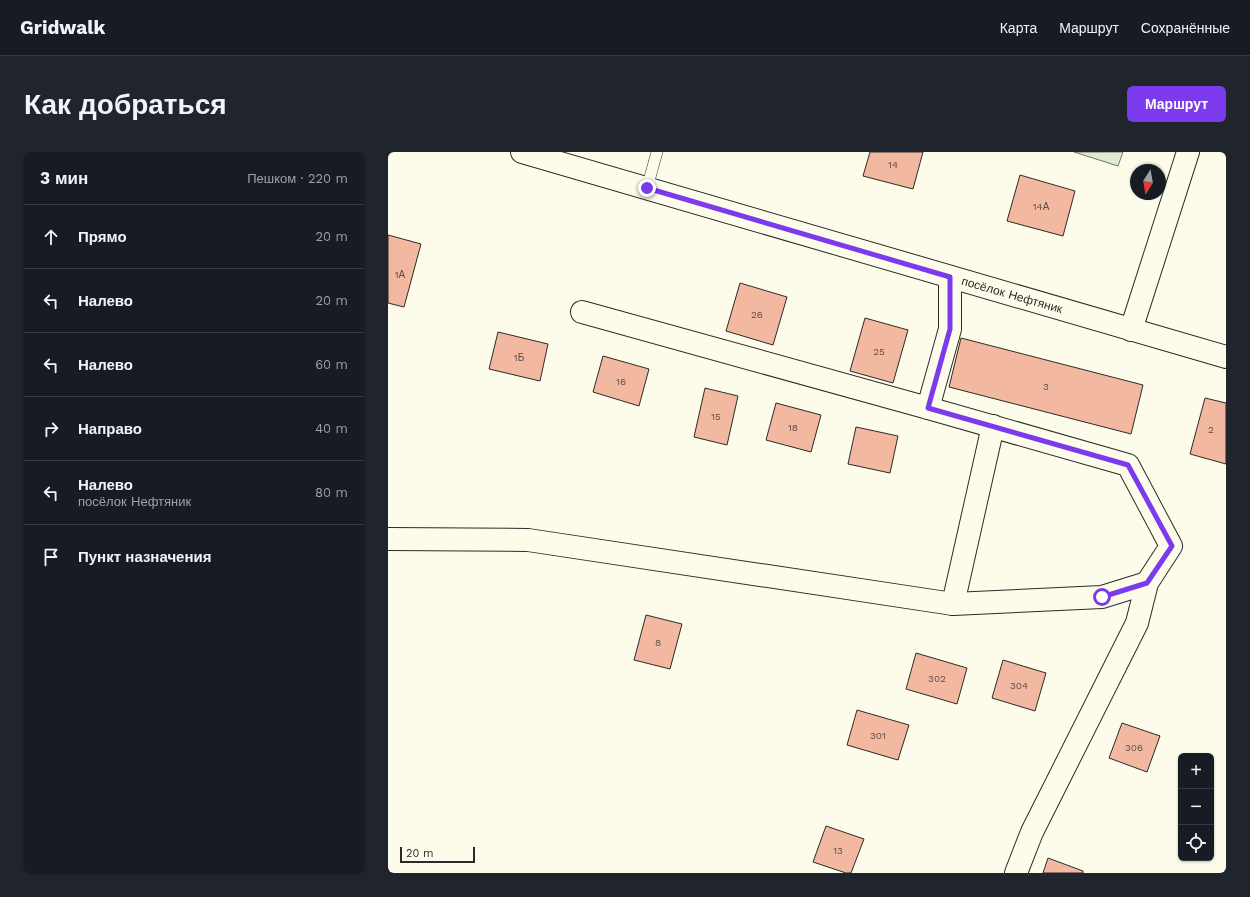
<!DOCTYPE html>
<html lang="ru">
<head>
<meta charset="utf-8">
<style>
  :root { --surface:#171b24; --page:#20242c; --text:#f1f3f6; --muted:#9ea1a6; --line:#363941; --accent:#7c3aed }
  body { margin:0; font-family:"Work Sans",sans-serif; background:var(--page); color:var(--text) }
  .controls { position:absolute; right:12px; bottom:12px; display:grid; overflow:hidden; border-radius:6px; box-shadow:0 1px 3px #0004 }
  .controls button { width:36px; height:36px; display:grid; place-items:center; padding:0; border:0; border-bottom:1px solid var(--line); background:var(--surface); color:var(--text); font:20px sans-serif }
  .compass { position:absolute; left:742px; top:12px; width:36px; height:36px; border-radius:50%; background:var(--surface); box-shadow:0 1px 3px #0004; rotate:191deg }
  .scale { position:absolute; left:12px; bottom:10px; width:75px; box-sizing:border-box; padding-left:4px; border:2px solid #2b2b2b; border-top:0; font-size:11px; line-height:14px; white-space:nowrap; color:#2b2b2b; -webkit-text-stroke:3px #fdfbea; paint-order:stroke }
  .stop { position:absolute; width:12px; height:12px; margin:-9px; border:3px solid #7c3aed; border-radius:50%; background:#fff }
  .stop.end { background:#7c3aed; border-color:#fff; box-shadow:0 1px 4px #0008 }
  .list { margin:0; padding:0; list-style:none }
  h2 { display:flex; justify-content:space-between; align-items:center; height:52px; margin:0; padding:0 16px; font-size:17px }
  h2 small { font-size:13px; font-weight:400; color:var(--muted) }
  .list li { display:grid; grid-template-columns:26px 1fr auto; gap:12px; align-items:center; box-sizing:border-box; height:64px; padding:0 16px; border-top:1px solid var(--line) }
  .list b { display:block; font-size:15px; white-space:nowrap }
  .list p { margin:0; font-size:13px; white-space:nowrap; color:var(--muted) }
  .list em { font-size:13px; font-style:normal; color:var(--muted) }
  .icon { flex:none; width:22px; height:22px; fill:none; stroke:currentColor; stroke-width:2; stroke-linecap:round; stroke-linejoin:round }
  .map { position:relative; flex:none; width:838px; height:721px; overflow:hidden; border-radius:6px }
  header { display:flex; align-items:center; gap:24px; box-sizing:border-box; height:56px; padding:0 20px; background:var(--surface); border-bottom:1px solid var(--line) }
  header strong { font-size:19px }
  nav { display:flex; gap:22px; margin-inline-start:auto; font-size:14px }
  .intro { display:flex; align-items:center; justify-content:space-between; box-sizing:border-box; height:96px; padding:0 24px }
  h1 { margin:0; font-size:28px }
  .button { padding:10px 18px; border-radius:6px; background:var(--accent); color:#fff; font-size:14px; font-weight:700 }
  main { display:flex; gap:24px; padding:0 24px }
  aside { flex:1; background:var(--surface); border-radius:6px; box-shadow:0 1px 3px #0004 }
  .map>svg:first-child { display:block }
</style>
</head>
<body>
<header>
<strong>Gridwalk</strong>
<nav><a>Карта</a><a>Маршрут</a><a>Сохранённые</a></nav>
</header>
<div class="intro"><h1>Как добраться</h1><a class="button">Маршрут</a></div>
<main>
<aside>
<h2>3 мин<small>Пешком · 220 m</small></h2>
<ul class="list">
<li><svg class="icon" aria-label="ahead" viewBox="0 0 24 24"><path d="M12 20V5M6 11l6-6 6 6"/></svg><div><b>Прямо</b></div><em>20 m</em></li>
<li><svg class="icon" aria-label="left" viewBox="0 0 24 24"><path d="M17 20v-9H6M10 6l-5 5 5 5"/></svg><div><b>Налево</b></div><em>20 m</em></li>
<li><svg class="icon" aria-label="left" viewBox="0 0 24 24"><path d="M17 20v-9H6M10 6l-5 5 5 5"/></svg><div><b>Налево</b></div><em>60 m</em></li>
<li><svg class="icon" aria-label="right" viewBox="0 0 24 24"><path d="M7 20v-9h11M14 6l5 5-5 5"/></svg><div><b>Направо</b></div><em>40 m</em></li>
<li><svg class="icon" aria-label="left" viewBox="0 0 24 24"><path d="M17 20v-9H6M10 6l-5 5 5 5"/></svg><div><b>Налево</b><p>посёлок Нефтяник</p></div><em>80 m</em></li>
<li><svg class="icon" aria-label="arrive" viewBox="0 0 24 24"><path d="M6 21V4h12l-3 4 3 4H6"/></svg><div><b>Пункт назначения</b></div></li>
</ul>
</aside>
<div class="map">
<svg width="838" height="721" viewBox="0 0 838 721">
  <rect width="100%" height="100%" fill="#fdfbea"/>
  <path fill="#deebd1" stroke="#74746e" d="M686,0H735L730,14Z"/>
  <g fill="#f2b8a0" stroke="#2b2b2b">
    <path d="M482,0H535L525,37L475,24Z"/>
    <path d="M632,23L687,39L675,84L619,69Z"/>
    <path d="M0,83L33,92L16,155L0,151Z"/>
    <path d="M352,131L399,145L385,193L338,179Z"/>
    <path d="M477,166L520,178L505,231L462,219Z"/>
    <path d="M110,180L160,192L152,229L101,217Z"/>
    <path d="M573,186L755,233L743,282L561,235Z"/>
    <path d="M215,204L261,217L251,254L205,240Z"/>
    <path d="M317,236L350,244L339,293L306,285Z"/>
    <path d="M817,246L838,251V312L802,302Z"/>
    <path d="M388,251L433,263L423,300L378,288Z"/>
    <path d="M468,275L510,284L502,321L460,312Z"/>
    <path d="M258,463L294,472L282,517L246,508Z"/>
    <path d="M528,501L579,516L569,552L518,537Z"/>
    <path d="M615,508L658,521L647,559L604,546Z"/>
    <path d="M469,558L521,573L510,608L459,593Z"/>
    <path d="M734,571L772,584L759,620L721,606Z"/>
    <path d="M438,674L476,687L463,721H458L425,710Z"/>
    <path d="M660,706L695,719V721H655Z"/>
  </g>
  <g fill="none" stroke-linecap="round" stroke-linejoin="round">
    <defs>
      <path id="lane" d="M259,36L269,0"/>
      <g id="street">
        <path d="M134,0L838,205"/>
        <path d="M562,125V177L540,256L740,313L783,394L759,431L749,471L644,680L628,721"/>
        <path d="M194,160L540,256"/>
        <path d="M743,178L800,0"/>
        <path d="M0,387L140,388L565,452L714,445L759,431"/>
        <path d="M565,452L605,274"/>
      </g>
    </defs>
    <use href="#lane" stroke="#2b2b2b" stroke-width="12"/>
    <use href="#street" stroke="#2b2b2b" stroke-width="24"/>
    <use href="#lane" stroke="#fdfbea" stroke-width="11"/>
    <use href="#street" stroke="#fdfbea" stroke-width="22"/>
  </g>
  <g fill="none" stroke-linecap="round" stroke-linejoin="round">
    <path stroke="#7c3aed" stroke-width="5" d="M259,36L562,125V177L540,256L740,313L784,394L759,431L714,445"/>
  </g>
  <g text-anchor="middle" stroke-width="3" stroke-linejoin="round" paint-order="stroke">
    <g font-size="10" fill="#5d4e48">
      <text x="505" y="16">14</text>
      <text x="653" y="58">14А</text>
      <text x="12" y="126">1А</text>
      <text x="369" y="166">26</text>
      <text x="491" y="203">25</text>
      <text x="131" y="209">1Б</text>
      <text x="233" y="233">16</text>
      <text x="658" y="238">3</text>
      <text x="328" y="268">15</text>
      <text x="405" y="279">18</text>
      <text x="823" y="281">2</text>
      <text x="270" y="494">8</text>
      <text x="549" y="530">302</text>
      <text x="631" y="537">304</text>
      <text x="490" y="587">301</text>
      <text x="746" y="599">306</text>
      <text x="450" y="702">13</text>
    </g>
    <g font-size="12" fill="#2b2b2b" stroke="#fdfbea">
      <text transform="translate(624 143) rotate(16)" y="4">посёлок Нефтяник</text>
    </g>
  </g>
</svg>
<div class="controls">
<button>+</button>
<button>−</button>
<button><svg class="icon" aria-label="locate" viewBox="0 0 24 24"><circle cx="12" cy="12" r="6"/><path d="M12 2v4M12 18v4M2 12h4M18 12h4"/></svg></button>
</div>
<svg class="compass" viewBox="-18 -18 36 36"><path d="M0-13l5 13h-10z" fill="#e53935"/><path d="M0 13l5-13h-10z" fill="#9ea1a6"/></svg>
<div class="scale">20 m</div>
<div class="stop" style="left:714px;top:445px"></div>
<div class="stop end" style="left:259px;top:36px"></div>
</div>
</main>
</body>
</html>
